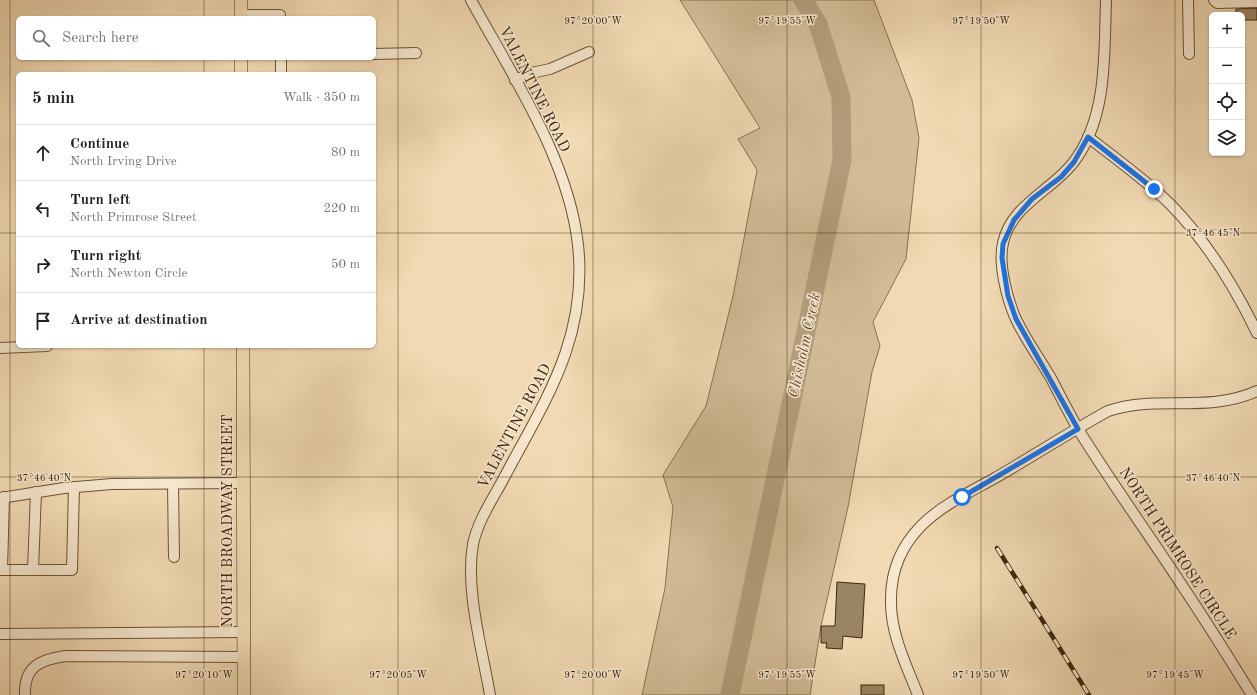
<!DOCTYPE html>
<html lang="en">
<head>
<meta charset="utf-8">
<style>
  :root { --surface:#fff; --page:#f2f2f2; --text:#202124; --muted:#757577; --line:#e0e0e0 }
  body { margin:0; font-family:"Old Standard TT",serif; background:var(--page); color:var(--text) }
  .controls { position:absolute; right:12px; top:12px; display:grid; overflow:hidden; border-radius:6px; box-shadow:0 1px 3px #0004 }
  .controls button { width:36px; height:36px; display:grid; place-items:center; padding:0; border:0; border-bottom:1px solid var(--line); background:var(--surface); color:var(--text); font:20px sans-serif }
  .stop { position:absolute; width:12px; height:12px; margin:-9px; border:3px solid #1a73e8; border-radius:50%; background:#fff }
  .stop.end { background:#1a73e8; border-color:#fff; box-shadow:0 1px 4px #0008 }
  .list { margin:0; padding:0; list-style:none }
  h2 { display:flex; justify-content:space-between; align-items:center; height:52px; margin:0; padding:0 16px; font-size:17px }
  h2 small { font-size:13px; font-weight:400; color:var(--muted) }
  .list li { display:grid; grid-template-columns:26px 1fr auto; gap:12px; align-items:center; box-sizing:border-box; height:56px; padding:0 16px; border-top:1px solid var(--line) }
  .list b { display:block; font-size:15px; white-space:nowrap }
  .list p { margin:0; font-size:13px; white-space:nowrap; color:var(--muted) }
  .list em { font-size:13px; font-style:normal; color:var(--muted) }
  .icon { flex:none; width:22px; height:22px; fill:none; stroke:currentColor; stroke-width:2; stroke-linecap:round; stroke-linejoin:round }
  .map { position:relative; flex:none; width:1257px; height:695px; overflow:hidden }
  .search { position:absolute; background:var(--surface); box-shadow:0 1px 3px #0004; left:16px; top:16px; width:360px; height:44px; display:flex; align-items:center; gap:10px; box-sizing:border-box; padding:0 14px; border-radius:6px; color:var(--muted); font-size:15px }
  .panel { position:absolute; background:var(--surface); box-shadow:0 1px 3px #0004; left:16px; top:72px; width:360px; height:276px; border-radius:6px }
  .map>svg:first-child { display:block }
</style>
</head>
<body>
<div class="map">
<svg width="1257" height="695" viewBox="0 0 1257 695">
  <rect width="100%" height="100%" fill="#f1dab3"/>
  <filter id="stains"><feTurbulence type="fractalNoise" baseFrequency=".005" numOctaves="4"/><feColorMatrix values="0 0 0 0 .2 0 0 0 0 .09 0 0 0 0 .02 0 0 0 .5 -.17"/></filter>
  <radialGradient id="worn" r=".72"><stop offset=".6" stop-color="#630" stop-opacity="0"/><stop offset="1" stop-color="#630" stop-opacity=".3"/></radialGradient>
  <path fill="#d2bc97" stroke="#877252" d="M680,0H874L912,100L919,138L906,259L873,322L880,346L872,372L848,507L821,626L810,695H642L665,588L673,507L663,475L706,406L733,296L757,170L738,139L760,128Z"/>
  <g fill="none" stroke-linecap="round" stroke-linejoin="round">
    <path stroke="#b39d7a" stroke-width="19" d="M730,695L842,160L841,97L818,24L803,0"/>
  </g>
  <g fill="#9a8563" stroke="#3c280c">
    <path d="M1257,8V20H1242V15H1236V9Z"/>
    <path d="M837,582L865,584L862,638L843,636L842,649L826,648L827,643H821V626H835Z"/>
    <rect x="861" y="685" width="23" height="10"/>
  </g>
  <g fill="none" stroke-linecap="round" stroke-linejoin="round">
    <defs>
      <g id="minor">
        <path d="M471,0C512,75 569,160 578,245C588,337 546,399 505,476C494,497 478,520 473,544C465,590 482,648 490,695"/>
        <path d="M1106,0C1104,54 1108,118 1073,163C1051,191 1011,205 1003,243C998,264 1007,298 1015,317C1025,339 1040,359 1052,380C1060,396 1069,413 1078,429C1112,484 1150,536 1185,590C1208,624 1230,660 1252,695"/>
        <path d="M1188,0L1189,54"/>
        <path d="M1214,0L1217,3L1257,2"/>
        <path d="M241,15H280V18"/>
        <path d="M374,54L416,53"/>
        <path d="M281,58V74"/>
        <path d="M515,80L531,73L550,69L589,52"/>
        <path d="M1088,137C1116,159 1146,180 1171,205C1207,242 1235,287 1257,333"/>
        <path d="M0,348L47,346"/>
        <path d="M173,484L174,557"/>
        <path d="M0,498L64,488L112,484L243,483"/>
        <path d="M0,570H72L74,487"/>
        <path d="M2,570L4,497"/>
        <path d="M33,570L36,492"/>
        <path d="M0,634L244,632"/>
        <path d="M25,695C24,667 39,660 65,656L244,657"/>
        <path d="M918,695C906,664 890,633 891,599C891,571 902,545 922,525C942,505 970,492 995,478C1033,456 1070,432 1108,411C1157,394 1206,414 1257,391"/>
      </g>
      <g id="major">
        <path d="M241,0V18"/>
        <path d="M241,58V74"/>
        <path d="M243,346L244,695"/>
      </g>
    </defs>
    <use href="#minor" stroke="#695436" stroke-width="12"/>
    <use href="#major" stroke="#3c280c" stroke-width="14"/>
    <use href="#minor" stroke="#f6e7ce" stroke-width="10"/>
    <use href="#major" stroke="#f1dab3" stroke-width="13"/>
    <defs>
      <path id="rail" d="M997,548L1089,695"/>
    </defs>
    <use href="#rail" stroke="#3c280c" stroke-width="4.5"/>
    <use href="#rail" stroke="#f6e7ce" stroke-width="3" stroke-dasharray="9" stroke-linecap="butt"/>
  </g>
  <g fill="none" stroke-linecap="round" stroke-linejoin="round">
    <path stroke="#1a73e8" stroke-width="5" d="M962,497L1078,429L1016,319L1008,296L1002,258L1003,244L1014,220L1032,199L1061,177L1074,162L1088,137L1154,189"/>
  </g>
  <path fill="none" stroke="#3c280c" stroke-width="1" stroke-opacity="0.45" d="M10,0V695M204,0V18M398,0V695M593,0V695M787,0V695M981,0V695M1175,0V695M204,58V74M0,233H18M374,233H1257M204,346V695M0,477H1257"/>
  <g text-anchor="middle" stroke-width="3" stroke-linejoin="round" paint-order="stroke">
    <g font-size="15" fill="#3c280c" stroke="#f6e7ce">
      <text transform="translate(535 89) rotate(63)" y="5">VALENTINE ROAD</text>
      <text transform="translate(514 426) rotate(-62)" y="5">VALENTINE ROAD</text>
      <text transform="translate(227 521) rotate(-90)" y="5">NORTH BROADWAY STREET</text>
      <text transform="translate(1178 553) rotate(57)" y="5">NORTH PRIMROSE CIRCLE</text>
    </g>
    <g font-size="16" font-style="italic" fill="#604b2d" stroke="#f6e7ce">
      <text transform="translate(803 345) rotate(-78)" y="6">Chisholm Creek</text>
    </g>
  </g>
  <g font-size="10" text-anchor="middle" fill="#3c280c" stroke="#f6e7ce" stroke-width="3" stroke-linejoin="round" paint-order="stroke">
    <text x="593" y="24">97°20'00"W</text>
    <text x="787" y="24">97°19'55"W</text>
    <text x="981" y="24">97°19'50"W</text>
    <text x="1213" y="236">37°46'45"N</text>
    <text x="44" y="481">37°46'40"N</text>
    <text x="1213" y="481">37°46'40"N</text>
    <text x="204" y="678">97°20'10"W</text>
    <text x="398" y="678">97°20'05"W</text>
    <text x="593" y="678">97°20'00"W</text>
    <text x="787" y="678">97°19'55"W</text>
    <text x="981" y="678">97°19'50"W</text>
    <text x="1175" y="678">97°19'45"W</text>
  </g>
  <rect width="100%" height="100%" filter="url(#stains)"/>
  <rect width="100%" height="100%" fill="url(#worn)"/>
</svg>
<div class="controls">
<button>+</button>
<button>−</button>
<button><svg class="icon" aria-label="locate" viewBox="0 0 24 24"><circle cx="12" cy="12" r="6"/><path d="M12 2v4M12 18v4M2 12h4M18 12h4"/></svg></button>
<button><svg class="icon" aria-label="layers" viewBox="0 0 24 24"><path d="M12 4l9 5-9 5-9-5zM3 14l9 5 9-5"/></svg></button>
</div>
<div class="stop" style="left:962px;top:497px"></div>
<div class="stop end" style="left:1154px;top:189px"></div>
<div class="search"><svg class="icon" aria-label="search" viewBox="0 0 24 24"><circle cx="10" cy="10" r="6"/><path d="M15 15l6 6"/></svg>Search here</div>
<section class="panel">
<h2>5 min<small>Walk · 350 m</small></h2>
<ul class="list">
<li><svg class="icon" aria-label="ahead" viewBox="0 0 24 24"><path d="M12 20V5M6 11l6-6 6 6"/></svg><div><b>Continue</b><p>North Irving Drive</p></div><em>80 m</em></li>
<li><svg class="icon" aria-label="left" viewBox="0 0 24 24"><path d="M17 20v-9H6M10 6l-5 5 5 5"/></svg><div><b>Turn left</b><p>North Primrose Street</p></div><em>220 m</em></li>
<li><svg class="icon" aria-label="right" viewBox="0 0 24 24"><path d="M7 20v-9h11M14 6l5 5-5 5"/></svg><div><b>Turn right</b><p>North Newton Circle</p></div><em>50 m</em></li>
<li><svg class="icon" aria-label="arrive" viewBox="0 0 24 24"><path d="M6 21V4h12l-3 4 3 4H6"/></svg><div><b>Arrive at destination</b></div></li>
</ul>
</section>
</div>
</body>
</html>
